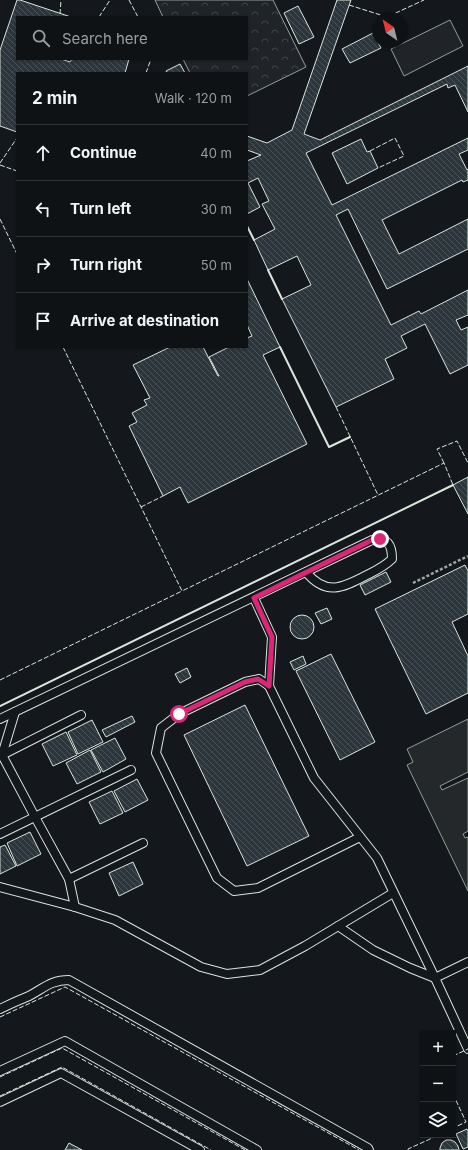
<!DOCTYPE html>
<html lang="en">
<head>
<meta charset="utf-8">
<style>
  :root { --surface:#0f1215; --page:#1d2022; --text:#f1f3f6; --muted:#9b9ea0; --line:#2f3234 }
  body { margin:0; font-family:Inter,sans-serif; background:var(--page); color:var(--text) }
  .controls { position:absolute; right:12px; bottom:12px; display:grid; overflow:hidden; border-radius:0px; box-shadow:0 1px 3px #0004 }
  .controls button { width:36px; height:36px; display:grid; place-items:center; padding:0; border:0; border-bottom:1px solid var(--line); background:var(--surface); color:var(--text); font:20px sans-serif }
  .compass { position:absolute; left:372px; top:12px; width:36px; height:36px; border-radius:50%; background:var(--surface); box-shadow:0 1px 3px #0004; rotate:325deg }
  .stop { position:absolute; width:12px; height:12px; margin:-9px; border:3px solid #db2777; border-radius:50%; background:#fff }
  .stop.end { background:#db2777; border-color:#fff; box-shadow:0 1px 4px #0008 }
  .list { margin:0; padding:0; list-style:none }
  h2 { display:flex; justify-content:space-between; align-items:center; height:52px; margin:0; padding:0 16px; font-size:17px }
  h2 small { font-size:13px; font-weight:400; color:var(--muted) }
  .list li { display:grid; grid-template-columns:26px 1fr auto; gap:12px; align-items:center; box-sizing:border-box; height:56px; padding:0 16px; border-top:1px solid var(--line) }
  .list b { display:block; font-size:15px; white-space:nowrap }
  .list em { font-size:13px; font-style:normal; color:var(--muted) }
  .icon { flex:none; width:22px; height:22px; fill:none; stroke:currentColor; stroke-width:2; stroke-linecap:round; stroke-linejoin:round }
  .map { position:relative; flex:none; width:468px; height:1150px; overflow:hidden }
  .search { position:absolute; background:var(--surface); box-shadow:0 1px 3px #0004; left:16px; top:16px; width:232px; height:44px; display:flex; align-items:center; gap:10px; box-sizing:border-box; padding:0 14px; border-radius:0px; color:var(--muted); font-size:15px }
  .panel { position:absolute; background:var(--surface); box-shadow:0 1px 3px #0004; left:16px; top:72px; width:232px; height:276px; border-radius:0px }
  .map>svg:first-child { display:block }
</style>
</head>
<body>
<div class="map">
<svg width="468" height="1150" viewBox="0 0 468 1150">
  <defs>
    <pattern id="forest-crowns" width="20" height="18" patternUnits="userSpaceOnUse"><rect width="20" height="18" fill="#202428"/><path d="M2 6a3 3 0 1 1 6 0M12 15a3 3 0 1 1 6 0" fill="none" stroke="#404447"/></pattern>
    <pattern id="building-back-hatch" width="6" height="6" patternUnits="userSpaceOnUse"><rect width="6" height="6" fill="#2c363c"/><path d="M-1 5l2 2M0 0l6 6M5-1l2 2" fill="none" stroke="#4a5358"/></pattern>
  </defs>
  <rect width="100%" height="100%" fill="#14181c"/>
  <path fill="#202428" stroke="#939e99" d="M450,20L463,46L404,76L391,49Z"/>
  <path fill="url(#forest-crowns)" stroke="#939e99" d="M155,0H273L306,67L247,96V73H190L183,59H247V17H163Z"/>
  <path fill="#24282b" stroke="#939e99" d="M468,719V772L440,786L442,790L468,778V831L463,834L465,838L468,837V891L407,765L413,762L407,749Z"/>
  <g fill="url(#building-back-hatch)" stroke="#d8e6dc">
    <path d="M17,0H20L71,17H17V59H61L70,62L72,59H129L125,73H17V132L0,126V50Z"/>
    <path d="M337,0H351L304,134L320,140L468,66V112L455,85L448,88L447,84L306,153L332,205L468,138V150L459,154L467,170L468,169V180L463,182L462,180L382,220L399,254L468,219V249L387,289L348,209L336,215L391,325L419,311L421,314L468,290V315L456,320L461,330L468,327V365L450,374L425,324L401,336L407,348L385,359L394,379L336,407L282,299L311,285L297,256L268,270L254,240L275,229L262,204L269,201L258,178L248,183L260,207L247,214V161L261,155L247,150V136L267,143L292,130Z"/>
    <path d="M298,6L314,37L299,44L284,13Z"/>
    <path d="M373,33L381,48L350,63L342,49Z"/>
    <path d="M180,64L185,73H167L166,71Z"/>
    <path d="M361,139L367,152L370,151L378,168L347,184L332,153Z"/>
    <path d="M247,279L280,347L263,355L307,444L188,503L180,487L163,496L129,426L137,422L132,413L147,405L144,400L150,398L133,365L170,347H203L218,376H219L209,357L229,347H247V338L252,336L247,325Z"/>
    <path d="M468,477V514L453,485Z"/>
    <path d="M465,565L468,571V614L452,622L468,656V693L426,714L375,609Z"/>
    <path d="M386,572L391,582L365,595L360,585Z"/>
    <path d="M327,608L332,619L321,624L315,613Z"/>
    <circle cx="302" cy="627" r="12"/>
    <path d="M331,654L375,742L340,760L296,671Z"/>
    <path d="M303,656L306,664L294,670L290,662Z"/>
    <path d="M187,668L191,677L180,683L175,674Z"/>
    <path d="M245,705L309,836L247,866L184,735Z"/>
    <path d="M132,716L135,722L106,737L102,730Z"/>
    <path d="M92,720L103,742L78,754L68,732Z"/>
    <path d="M66,732L77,755L53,766L42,744Z"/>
    <path d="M115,738L126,759L103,772L91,750Z"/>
    <path d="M90,750L101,772L77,784L66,763Z"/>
    <path d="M137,779L148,800L125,812L114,791Z"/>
    <path d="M112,791L123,813L100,824L89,802Z"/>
    <path d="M30,832L41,854L17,866L7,843Z"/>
    <path d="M5,845L16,866L0,874V847Z"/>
    <path d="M133,862L143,884L119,896L109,873Z"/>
    <path d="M467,1129L468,1131V1147L463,1149L456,1134Z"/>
    <path d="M446,1140H451L455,1142L458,1146L459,1150H440V1148L442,1143Z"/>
    <path d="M69,1143L82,1150H65Z"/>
  </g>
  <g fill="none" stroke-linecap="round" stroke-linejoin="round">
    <defs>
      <g id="service">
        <path d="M254,598L272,637L269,686L314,778L377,858L435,978L468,1049"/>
        <path d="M269,686L259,679L245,682L179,714L161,728L156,753L217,878L234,891L258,888L360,837"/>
        <path d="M15,712L2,755L35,817L69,879L75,907"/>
        <path d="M0,719L372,540C388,537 392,545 392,559C384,567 375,571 365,576C342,588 326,596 306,572"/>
        <path d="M0,756L81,715"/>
        <path d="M0,834L131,770"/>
        <path d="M69,879L143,843"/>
        <path d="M0,887L75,907L115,920L201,967L227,974L260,970L305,946L393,893"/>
        <path d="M338,926L373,950L410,968L435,978L468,962"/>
        <path d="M0,1009C10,1004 19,1000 29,996C44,988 51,980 69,980L368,1148L369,1150"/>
        <path d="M0,1071L65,1041L257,1150"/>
        <path d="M0,1102L61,1073L200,1150"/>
      </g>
    </defs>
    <use href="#service" stroke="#d8e6dc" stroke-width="10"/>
    <path stroke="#9da8a2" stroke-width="2.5" stroke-dasharray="3 2" stroke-linecap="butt" d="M413,583L468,556"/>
    <use href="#service" stroke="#14181c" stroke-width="8"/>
    <g stroke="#d8e6dc" stroke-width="1" stroke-dasharray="5 2" stroke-linecap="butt">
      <path d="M129,0L138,17"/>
      <path d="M349,5L387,17L424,0"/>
      <path d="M60,14L61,0"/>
      <path d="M99,17L110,0"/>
      <path d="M146,73L151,59"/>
      <path d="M370,151L395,138L404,156L378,168"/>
      <path d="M0,163L17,138"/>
      <path d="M0,165L17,171"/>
      <path d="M0,219L17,254"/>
      <path d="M63,347L182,591L444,463L453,485"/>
      <path d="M336,407L378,495"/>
      <path d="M444,463L437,449L457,441L468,463"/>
      <path d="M141,507L163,496"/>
      <path d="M0,680L182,591"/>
      <path d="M0,1017L65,987L359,1150"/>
      <path d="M453,1056L468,1049"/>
      <path d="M0,1077L62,1048L245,1150"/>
      <path d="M453,1094L466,1122L453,1128"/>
      <path d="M0,1096L62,1067L211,1150"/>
      <path d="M408,1150V1149L439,1135"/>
    </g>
    <g stroke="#d8e6dc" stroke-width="2">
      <path d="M247,226L254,240"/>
      <path d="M268,270L282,299"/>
      <path d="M280,347L329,447L350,437"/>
      <path d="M0,706L453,485"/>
    </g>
  </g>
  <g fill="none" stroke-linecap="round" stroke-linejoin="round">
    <path stroke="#db2777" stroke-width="5" d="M179,714L245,682L258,679L269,686L272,637L254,598L372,540L380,539"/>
  </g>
</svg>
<div class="controls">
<button>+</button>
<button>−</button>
<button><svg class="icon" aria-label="layers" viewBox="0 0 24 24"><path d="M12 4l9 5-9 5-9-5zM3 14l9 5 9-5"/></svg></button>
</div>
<svg class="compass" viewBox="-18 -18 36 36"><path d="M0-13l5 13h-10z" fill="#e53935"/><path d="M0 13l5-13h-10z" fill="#9b9ea0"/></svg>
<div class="stop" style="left:179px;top:714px"></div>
<div class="stop end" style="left:380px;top:539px"></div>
<div class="search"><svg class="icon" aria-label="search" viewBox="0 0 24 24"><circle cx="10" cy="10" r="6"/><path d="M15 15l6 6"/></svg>Search here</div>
<section class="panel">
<h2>2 min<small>Walk · 120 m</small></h2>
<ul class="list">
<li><svg class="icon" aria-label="ahead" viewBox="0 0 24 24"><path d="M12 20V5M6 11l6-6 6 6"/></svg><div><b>Continue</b></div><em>40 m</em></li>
<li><svg class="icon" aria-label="left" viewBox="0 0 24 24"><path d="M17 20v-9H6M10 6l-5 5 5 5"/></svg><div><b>Turn left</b></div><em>30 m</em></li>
<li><svg class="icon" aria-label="right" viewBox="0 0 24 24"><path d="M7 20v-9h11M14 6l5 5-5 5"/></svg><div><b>Turn right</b></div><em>50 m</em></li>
<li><svg class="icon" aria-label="arrive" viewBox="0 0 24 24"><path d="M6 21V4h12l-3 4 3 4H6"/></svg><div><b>Arrive at destination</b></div></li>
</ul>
</section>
</div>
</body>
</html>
